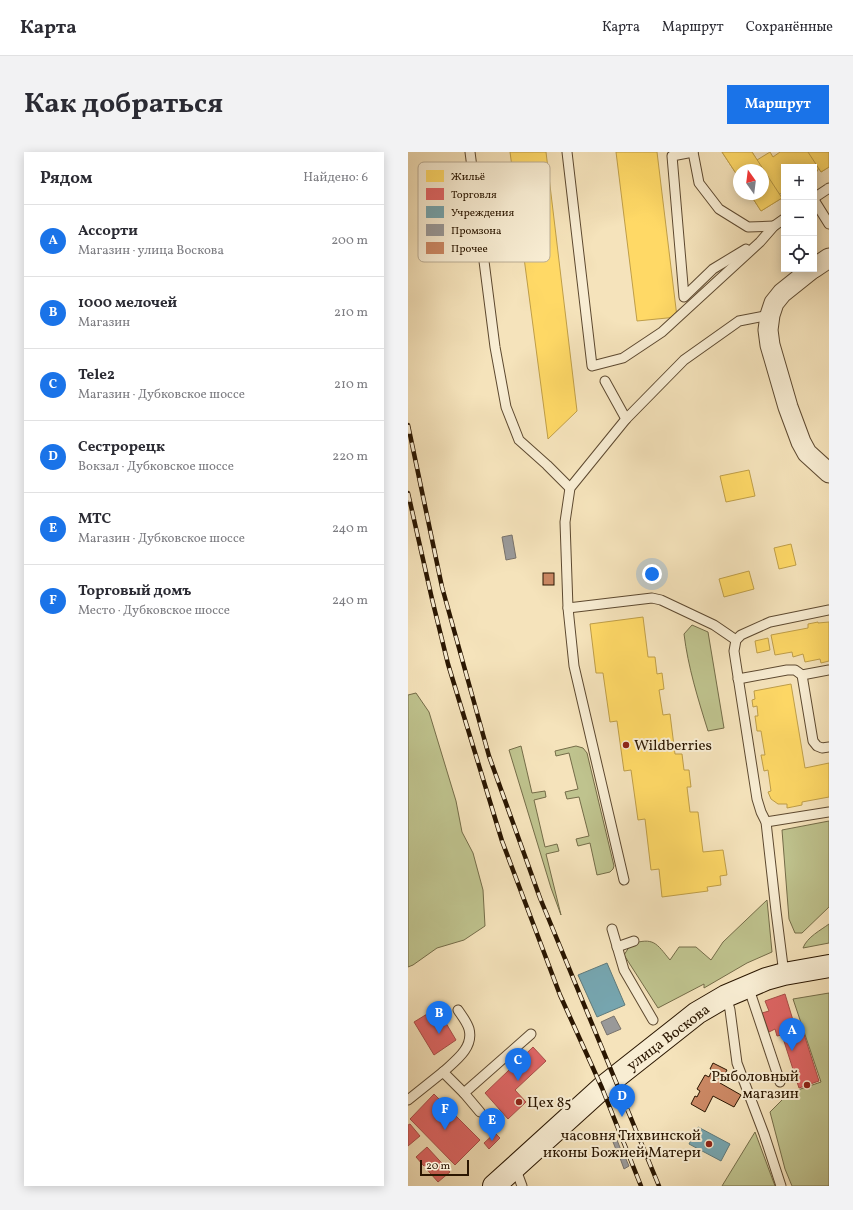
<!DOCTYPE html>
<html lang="ru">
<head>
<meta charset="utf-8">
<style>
  :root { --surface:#fff; --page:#f2f2f3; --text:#2b2b33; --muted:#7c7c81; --line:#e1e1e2; --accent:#1a73e8 }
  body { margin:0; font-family:Vollkorn,serif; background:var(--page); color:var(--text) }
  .controls { position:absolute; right:12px; top:12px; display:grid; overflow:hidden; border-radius:0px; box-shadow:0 2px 10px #0003 }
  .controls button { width:36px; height:36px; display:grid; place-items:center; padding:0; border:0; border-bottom:1px solid var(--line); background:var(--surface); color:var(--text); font:20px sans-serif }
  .compass { position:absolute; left:325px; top:12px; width:36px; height:36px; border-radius:50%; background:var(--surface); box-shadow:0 2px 10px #0003; rotate:346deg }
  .scale { position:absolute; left:12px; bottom:10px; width:49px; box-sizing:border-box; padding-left:4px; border:2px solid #2a1601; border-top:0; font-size:11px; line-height:14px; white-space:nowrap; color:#2a1601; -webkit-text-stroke:3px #f8edd3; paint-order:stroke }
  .you { position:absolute; left:244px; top:422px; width:14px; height:14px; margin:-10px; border:3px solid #fff; border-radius:50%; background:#1a73e8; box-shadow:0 0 0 6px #1a73e833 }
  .badge { display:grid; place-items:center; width:26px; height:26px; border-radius:50%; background:var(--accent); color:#fff; font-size:13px; font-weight:700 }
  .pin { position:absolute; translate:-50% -33px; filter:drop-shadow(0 1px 2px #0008) }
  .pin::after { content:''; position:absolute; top:21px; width:14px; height:12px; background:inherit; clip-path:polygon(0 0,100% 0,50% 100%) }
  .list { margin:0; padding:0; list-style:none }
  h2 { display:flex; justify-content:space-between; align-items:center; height:52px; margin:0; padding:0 16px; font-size:17px }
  h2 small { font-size:13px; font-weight:400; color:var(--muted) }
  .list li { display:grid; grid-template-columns:26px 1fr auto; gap:12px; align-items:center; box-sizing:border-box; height:72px; padding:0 16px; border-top:1px solid var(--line) }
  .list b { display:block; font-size:15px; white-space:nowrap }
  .list p { margin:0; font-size:13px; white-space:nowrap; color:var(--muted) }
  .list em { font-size:13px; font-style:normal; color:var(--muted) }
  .icon { flex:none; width:22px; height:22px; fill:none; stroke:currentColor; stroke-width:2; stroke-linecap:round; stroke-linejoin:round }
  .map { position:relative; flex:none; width:421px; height:1034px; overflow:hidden; border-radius:0px }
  header { display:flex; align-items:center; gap:24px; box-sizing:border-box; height:56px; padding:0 20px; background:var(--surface); border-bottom:1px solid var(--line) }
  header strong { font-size:19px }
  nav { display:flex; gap:22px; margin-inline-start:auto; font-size:14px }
  .intro { display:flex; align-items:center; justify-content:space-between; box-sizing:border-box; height:96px; padding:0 24px }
  h1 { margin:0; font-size:28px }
  .button { padding:10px 18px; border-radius:0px; background:var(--accent); color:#fff; font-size:14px; font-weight:700 }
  main { display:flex; gap:24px; padding:0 24px }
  aside { flex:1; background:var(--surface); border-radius:0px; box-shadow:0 2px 10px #0003 }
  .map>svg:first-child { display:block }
</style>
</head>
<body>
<header>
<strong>Карта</strong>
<nav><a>Карта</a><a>Маршрут</a><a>Сохранённые</a></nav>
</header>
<div class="intro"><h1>Как добраться</h1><a class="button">Маршрут</a></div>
<main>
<aside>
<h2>Рядом<small>Найдено: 6</small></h2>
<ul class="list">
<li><span class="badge">A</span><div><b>Ассорти</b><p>Магазин · улица Воскова</p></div><em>200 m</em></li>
<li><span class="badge">B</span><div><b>1000 мелочей</b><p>Магазин</p></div><em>210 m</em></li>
<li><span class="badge">C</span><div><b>Tele2</b><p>Магазин · Дубковское шоссе</p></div><em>210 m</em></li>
<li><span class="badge">D</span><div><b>Сестрорецк</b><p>Вокзал · Дубковское шоссе</p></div><em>220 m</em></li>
<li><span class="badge">E</span><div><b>МТС</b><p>Магазин · Дубковское шоссе</p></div><em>240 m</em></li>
<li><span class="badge">F</span><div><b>Торговый домъ</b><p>Место · Дубковское шоссе</p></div><em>240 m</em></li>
</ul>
</aside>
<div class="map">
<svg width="421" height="1034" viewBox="0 0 421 1034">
  <rect width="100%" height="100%" fill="#f5e3bb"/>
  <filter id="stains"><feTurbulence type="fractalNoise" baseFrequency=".005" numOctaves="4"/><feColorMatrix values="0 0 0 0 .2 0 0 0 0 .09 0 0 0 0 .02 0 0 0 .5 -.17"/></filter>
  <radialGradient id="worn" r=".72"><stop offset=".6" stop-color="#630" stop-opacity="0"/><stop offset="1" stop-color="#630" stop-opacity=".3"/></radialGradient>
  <g fill="#bfc38e" stroke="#746c48">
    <path d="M284,473L300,480L316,576L300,579C290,547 280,515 276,482Z"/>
    <path d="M8,541L21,560L48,649L54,680L65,701L75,738L77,774L56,788L29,796L5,813L0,815V543Z"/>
    <path d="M113,594L124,641L137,639L138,645L126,648L137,695L149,692L151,699L138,702L153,763L143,736L101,598Z"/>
    <path d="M168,594L175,596L179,601L206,714L205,717L202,720L189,723L182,691L170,694L168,687L181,684L171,645L159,647L157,640L170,637L161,601L148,604L147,599Z"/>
    <path d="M421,669V755L394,781H387L381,767L374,678Z"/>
    <path d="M359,748L364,800L339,811L296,836V832L250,856L216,803L223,792C246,785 248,791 262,808L271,795H288L303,808L315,790Z"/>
    <path d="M421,772V791L395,796C399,785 413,778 421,772Z"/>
    <path d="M421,841V1034H384L377,1017L362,960L381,941L413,930L385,847Z"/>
    <path d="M347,980L367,1034H314Z"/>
  </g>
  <g fill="#ffd966" stroke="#bf9e48">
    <path d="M102,0H138L169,259L140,287Z"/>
    <path d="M208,0H249L269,165L229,169Z"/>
    <path d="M314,0H344L349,8L362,0L365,5L372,0H421V15L413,20L411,16L406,24V15H376V41L371,42L374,46L353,59L342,42H355V18H331V26Z"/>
    <path d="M314,0H344L374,46L353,59L342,42H355V18H331V26Z"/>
    <path d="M400,0H421V15L413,20Z"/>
    <path d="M341,318L347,344L318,350L312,324Z"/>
    <path d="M383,392L388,413L371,417L366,396Z"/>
    <path d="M341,419L346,437L316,445L311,427Z"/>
    <path d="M235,465L240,505H247L249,522L254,521L256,537L251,538L255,563L262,562L267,602H274L276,618H281L283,635H279L282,660H290L295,700L315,698L319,723L312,724L313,733L299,735L300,739L254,745L251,717L243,718L237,667L230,668L223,618L216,619L209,569L202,570L195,521H188L182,472Z"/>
    <path d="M410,470V471L421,470V509L413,511L412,507L397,510L395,502L385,505L384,500L367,503L363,483L400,476V472Z"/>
    <path d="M360,486L362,498L349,501L347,489Z"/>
    <path d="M383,532L397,616L421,611V645L394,650V653L379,656V652H370L363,647L360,640L363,639L360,618L356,619L353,603H357L353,579H349L347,564H350L349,554L345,555L344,548L347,547L346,539Z"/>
  </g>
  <g fill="#e06666" stroke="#a94e48">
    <path d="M377,842L388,878L394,876L411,929L391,936L374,883L369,884L367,877L361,880L354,861L361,859L357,849Z"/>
    <path d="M29,856L48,888L26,903L6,870Z"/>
    <path d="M125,895L138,909L107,938L118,950L100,967L77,941Z"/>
    <path d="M26,942L72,988L47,1013L2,967Z"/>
    <path d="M2,972L12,984L0,994V973Z"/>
    <path d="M87,981L92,986L81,997L76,991Z"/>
    <path d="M19,995L42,1020L30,1030L8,1005Z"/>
  </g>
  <g fill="#76a5af" stroke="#5f7a7b">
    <path d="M199,811L217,853L189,865L170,823Z"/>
    <path d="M290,975L322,992L313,1009L281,992Z"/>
  </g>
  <g fill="#999" stroke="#78726b">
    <path d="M104,383L108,406L98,408L94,385Z"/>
    <path d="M206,864L213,877L199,883L193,870Z"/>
    <path d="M209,988L213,998L209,1000L205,990Z"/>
    <path d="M217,1005L221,1014L216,1017L212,1006Z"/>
  </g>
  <g fill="#cb8864" stroke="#2a1601">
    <rect x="135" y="421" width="11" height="12"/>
    <path d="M305,911L319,918L312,931L333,943L326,955L305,944L297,960L283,952L287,944L289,945L292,939L289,937L297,923L301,925L304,918L302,917Z"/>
  </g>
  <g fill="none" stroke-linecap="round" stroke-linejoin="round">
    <defs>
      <g id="service">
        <path d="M62,0L87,195L98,255L111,288L139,313L162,336"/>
        <path d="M159,0L184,214L215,206L254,180L352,90L366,74L376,67"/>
        <path d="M285,0L264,4L276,145L305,117L338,97"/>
        <path d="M285,0L291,31L311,57L340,75L366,74"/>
        <path d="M406,46L421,36"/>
        <path d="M406,48L421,72"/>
        <path d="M197,229L218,267"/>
        <path d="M160,456L244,446L253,448L306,473L328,488"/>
        <path d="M394,523L405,589L409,594L414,596L421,595"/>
        <path d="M330,527L379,518H387L394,523L421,518"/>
        <path d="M358,670L421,660"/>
        <path d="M216,728L166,514L160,456L157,370L162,336L218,267L276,208L331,169L362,163"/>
        <path d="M204,777L216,818L245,868"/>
        <path d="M209,795L226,789"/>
        <path d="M376,822L368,759L358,670L353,660L349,647L326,499L328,488L333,483L362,470L421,458"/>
        <path d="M340,834L372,930"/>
        <path d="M318,844L322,858L329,911L356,982L373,1034"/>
        <path d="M35,920C47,909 66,896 61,877C59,870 54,864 50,858"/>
        <path d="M56,941L72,960"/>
        <path d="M0,948L35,920L56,941L123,882"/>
        <path d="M107,1015L114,1034"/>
      </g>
      <g id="minor">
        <path d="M406,116L421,106"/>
        <path d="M404,117L374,141L366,151L362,163L360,178L362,193L380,255L393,290L399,301L421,321"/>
      </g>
      <path id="secondary" d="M86,1034L194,936L289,861L318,844L358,827L376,822L421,814"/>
    </defs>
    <use href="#service" stroke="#5d4930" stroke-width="11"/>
    <use href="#minor" stroke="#5d4930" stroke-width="21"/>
    <use href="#secondary" stroke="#2a1601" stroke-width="24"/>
    <use href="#service" stroke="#f8edd3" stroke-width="9"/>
    <use href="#minor" stroke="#f8edd3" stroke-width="19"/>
    <use href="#secondary" stroke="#f8edd3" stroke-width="22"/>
    <defs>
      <g id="rail">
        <path d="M0,273L34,435L81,604L132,746L251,1034"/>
        <path d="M0,341L24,447L40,512L94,689L152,843L194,936L233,1034"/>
      </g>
    </defs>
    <use href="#rail" stroke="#2a1601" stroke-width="4.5"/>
    <use href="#rail" stroke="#f8edd3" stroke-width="3" stroke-dasharray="9" stroke-linecap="butt"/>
  </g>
  <g fill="#8f2418" stroke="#f8edd3" stroke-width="1.5">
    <circle cx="218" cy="593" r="4"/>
    <circle cx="399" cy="933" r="4"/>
    <circle cx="111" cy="950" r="4"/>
    <circle cx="301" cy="992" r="4"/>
  </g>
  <g text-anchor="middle" stroke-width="4" stroke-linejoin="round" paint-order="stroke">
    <g font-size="15" fill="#2a1601" stroke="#f8edd3" text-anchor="start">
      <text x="226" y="598">Wildberries</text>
      <text x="391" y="929" text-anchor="end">Рыболовный<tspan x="391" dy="17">магазин</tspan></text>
      <text x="119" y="955">Цех 85</text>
      <text x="293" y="988" text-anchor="end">часовня Тихвинской<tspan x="293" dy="17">иконы Божией Матери</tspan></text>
    </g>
    <g font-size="15" fill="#2a1601" stroke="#f8edd3">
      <text transform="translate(260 885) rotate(-37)" y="5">улица Воскова</text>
    </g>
  </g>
  <rect x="10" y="10" width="132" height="100" rx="6" fill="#f8edd3" stroke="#baac94" stroke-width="1"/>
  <rect x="18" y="18" width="18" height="12" fill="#ffd966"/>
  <rect x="18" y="36" width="18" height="12" fill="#e06666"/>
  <rect x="18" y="54" width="18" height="12" fill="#76a5af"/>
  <rect x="18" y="72" width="18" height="12" fill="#999"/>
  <rect x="18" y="90" width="18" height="12" fill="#cb8864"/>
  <g font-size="11" fill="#2a1601">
    <text x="43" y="28">Жильё</text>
    <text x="43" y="46">Торговля</text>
    <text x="43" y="64">Учреждения</text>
    <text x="43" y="82">Промзона</text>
    <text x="43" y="100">Прочее</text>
  </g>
  <rect width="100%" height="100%" filter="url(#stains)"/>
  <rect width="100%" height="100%" fill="url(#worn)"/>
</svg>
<div class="controls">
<button>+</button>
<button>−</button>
<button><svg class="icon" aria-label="locate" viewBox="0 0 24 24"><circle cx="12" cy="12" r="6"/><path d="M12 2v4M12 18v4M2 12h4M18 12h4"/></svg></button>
</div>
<svg class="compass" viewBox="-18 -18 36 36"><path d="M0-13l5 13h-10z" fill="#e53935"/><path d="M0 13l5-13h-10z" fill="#7c7c81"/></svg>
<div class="scale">20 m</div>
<div class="you"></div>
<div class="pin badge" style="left:384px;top:899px">A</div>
<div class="pin badge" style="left:31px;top:882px">B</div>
<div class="pin badge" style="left:110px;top:929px">C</div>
<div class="pin badge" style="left:214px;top:965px">D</div>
<div class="pin badge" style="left:84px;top:989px">E</div>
<div class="pin badge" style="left:37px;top:978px">F</div>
</div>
</main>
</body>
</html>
